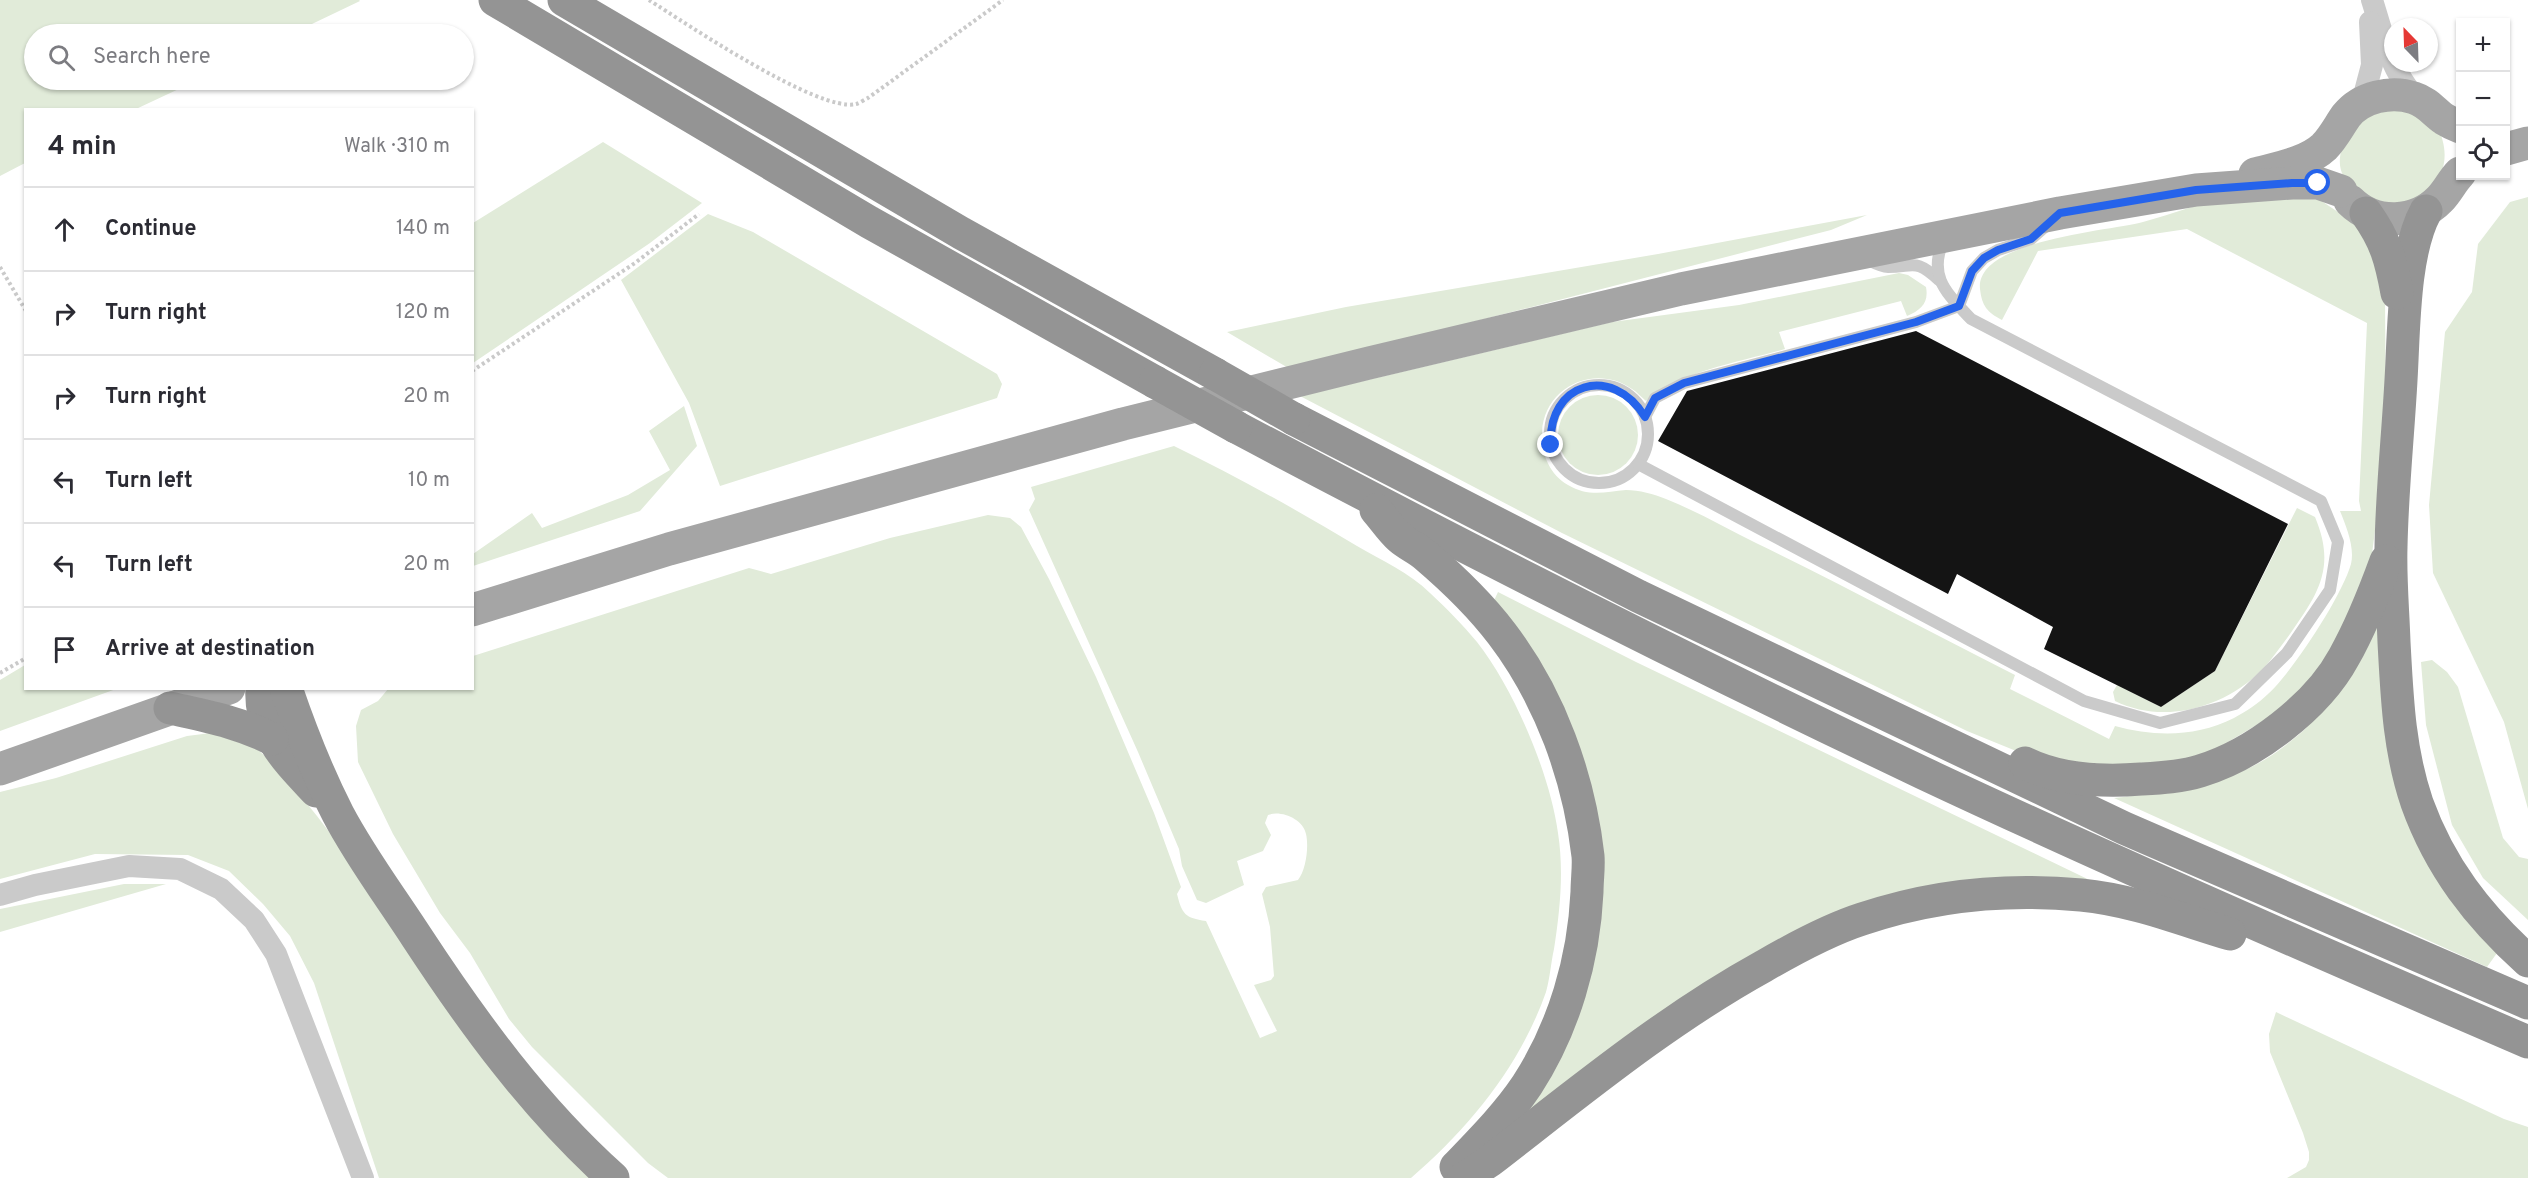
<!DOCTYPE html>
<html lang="en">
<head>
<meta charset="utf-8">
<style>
  :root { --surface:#fff; --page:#f2f2f3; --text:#2b2b33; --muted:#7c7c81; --line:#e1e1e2 }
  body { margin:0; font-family:Overpass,sans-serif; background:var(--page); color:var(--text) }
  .controls { position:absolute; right:18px; top:18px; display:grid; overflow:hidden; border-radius:0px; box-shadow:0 2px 4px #0004 }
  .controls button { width:54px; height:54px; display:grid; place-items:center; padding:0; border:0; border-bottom:2px solid var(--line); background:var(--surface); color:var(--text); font:30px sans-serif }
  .compass { position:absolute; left:2384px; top:18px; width:54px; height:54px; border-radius:50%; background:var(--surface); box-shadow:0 2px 4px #0004; rotate:337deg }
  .stop { position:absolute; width:18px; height:18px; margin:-14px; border:4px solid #2563eb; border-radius:50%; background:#fff }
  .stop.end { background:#2563eb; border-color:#fff; box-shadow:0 2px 6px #0008 }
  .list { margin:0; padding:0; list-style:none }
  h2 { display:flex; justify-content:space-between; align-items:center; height:78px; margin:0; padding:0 24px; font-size:26px }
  h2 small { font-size:20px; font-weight:400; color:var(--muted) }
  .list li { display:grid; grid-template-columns:39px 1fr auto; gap:18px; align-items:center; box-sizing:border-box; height:84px; padding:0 24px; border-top:2px solid var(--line) }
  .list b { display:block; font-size:22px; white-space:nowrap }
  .list em { font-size:20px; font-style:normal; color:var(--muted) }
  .icon { flex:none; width:33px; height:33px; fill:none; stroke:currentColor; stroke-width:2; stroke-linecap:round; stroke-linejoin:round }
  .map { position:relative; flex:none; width:2528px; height:1178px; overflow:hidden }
  .search { position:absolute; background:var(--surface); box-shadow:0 2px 4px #0004; left:24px; top:24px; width:450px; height:66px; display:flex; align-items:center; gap:15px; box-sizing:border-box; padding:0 21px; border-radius:33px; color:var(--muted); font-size:22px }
  .panel { position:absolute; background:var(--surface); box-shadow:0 2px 4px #0004; left:24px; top:108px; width:450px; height:582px; border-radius:0px }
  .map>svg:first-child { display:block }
</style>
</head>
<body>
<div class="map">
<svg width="2528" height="1178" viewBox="0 0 2528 1178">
  <rect width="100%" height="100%" fill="#fff"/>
  <g fill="#e1ebd9">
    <path d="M0,0H359L360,1L291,34H34V80H198L136,109L26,110L25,163L0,176Z"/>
    <path d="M2402,105L2441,135C2449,159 2443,173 2431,194L2385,209C2375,202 2353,189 2346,180C2332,161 2345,138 2355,121Z"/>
    <path d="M603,142L702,203L650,243L473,363V223Z"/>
    <path d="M2314,196L2368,232L2385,295L2386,444L2371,562L2359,599L2305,696L2186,767L2053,766L1967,731L1562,533L1300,396L1612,322L1739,305L1899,273L1908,275L1926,287C1929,303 1921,310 1907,316L1901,301L1779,332L1785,349C1746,360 1674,373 1646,401C1641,397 1637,392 1632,389C1595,363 1544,387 1542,432C1541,453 1549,474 1568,485C1588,497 1605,492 1626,490C1639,490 1654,494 1666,499C1696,511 1726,528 1756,543C1843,585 1928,631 2015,675L2010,689L2109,739L2115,726C2155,737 2196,737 2234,718C2245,712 2259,703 2268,694C2293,671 2342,596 2351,564C2355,547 2346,526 2340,511H2361L2359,501L2367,323L2187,229L2038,251L2002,320C1987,312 1982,306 1980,289C1975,240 2110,231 2143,222C2173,214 2201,202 2231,198C2258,194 2287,196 2314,196Z"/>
    <path d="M2528,197V809L2504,722L2433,573L2429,505L2445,332L2472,292L2478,244L2510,202Z"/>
    <path d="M708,214L753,232L997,374L1002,384L997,398L720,486L689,403L621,280Z"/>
    <path d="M1867,215L1831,230L1290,369L1227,332L1346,307L1658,254Z"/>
    <circle cx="1598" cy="435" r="40"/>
    <path d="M684,406L697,446L640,511L473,566V554L532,513L542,528L628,495L670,470L649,431Z"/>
    <path d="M1174,446C1236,476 1297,510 1357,546C1381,560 1410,573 1430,593C1446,608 1463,625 1477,642C1514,689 1550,774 1558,833C1564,871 1560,911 1554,949C1551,962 1550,978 1546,992C1520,1066 1469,1128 1411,1178H668L648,1163L532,1047L509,1019L470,953L440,913L393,834L358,762L356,726L361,710L378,701L388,689L472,688L473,656L749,568L771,574L890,538L988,515L1010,518L1021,527L1049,579L1096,677L1154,813L1181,887L1177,894C1182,914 1185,918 1206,921L1260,1038L1277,1031L1254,985L1271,980L1274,976L1270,927L1262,894L1266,887L1298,880C1306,870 1309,847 1306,834C1303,819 1281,810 1268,815L1265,823L1271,835L1263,851L1237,861L1244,885L1206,903L1197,900L1182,866L1179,849L1138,752L1029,510L1035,499L1031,487Z"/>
    <path d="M2297,508L2315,517C2336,567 2319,593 2290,634C2281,646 2272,659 2262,670C2224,708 2164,725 2115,701L2113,692L2117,685L2161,707L2215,671Z"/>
    <path d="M1498,592L1636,662L2102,886L1886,904L1524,1124L1599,844L1491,607Z"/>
    <path d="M2376,614L2391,736L2497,953L2487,967L2114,798C2175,791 2236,785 2286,745C2294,738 2304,732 2310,723C2335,690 2355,650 2376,614Z"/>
    <path d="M2432,660L2447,672L2458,687L2503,838L2519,857L2528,859V920L2483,878L2452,825L2426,725L2421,662Z"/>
    <path d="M25,665L26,688L116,689L0,731V680Z"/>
    <path d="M211,733L256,748L278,768L317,816L593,1178H379L314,983L290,936L263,904L229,871L188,855L95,854L0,879V792L56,778L187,736Z"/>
    <path d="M124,884H166L0,932V909Z"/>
    <path d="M2276,1012L2504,1119L2528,1127V1178H2287L2306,1167L2309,1160V1152L2303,1133L2270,1052L2269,1034Z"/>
  </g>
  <path fill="#141414" d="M1916,331L2288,524L2215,671L2161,707L2044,649L2053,627L1957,574L1948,594L1658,441L1687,391Z"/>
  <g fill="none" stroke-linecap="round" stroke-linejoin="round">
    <g stroke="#cacaca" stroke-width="4" stroke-dasharray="3 3" stroke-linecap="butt">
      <path d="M649,0C685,23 819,113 856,104C860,103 865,99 868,98L1003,0"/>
      <path d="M0,267L26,311"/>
      <path d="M472,371L635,263L699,214"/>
      <path d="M0,673L26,658"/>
    </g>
    <g stroke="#cacaca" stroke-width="12">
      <path d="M1866,259C1872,262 1881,267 1888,267C1915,267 1915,258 1939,280"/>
      <path d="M1959,306L1972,271L1984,258L1998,250L2031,239L2047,225"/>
      <circle cx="1599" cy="434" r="49"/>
      <path d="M1645,417L1655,398L1684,383L1916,322L1959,306"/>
      <path d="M1638,464L2084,701L2160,723L2235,704L2287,653L2330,590L2338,542L2321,501L1971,319C1947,293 1927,277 1944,239"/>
    </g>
    <g stroke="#cacaca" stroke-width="22">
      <path d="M2372,0C2384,38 2389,66 2415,98"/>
      <path d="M2362,103L2372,65L2370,22"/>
      <path d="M0,895L35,885L129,866L180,869L221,889L254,920L276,954L363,1178"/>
    </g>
    <g stroke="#a5a5a5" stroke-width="33">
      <path d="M2506,149L2528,143"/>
      <path d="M2255,174C2277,168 2307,163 2324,147C2333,138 2339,126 2346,116C2361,97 2391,90 2414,98C2427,102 2433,111 2444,119C2449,122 2455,125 2460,127"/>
      <path d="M2350,201C2375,226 2416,224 2440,199C2448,191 2452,181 2460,173"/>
      <path d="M472,610L669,549L1123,424L1369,363L1681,289L2060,213L2196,190L2292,183H2318L2341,191"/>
      <path d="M0,769L229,688"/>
    </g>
    <g stroke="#949494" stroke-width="33">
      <path d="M495,0L869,222L1155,382"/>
      <path d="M564,0L961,233L1215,374"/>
      <path d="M2426,211C2403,253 2404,331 2401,380C2398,435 2392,491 2391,547C2390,579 2393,611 2394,642C2397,698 2399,750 2417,803C2440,867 2478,916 2528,961"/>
      <path d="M2366,213C2386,241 2391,260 2397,293"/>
      <path d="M1294,419L1638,596L2124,828L2528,1003"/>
      <path d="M1236,427C1462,547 1691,663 1923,773C2123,867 2325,955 2528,1042"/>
      <path d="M1376,510C1384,519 1391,530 1400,538C1408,545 1418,549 1426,556C1453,579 1480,605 1502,634C1550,697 1579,777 1588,856C1589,867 1587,880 1587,892C1584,959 1564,1028 1527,1085C1507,1115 1480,1142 1456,1167"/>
      <path d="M262,688C259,734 288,761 316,791"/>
      <path d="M286,688C301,732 317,773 338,814C360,856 390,896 416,936C473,1023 535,1108 613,1178"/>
      <path d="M170,708C205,716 239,722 272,739"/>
      <path d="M2025,763C2060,780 2103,782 2141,779C2160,778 2181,777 2200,771C2253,755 2317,707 2344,657C2361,627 2374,594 2386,561"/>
      <path d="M1464,1178L1491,1160C1579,1092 1666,1020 1764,966C1795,948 1828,930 1862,919C1933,895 2007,888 2081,895C2133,900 2180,919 2230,934"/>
    </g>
    <g stroke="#949494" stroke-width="33">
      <path d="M1215,374L1294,419"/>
      <path d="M1155,382L1236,427"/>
    </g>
  </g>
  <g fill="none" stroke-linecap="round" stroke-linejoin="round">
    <path stroke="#2563eb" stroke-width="8" d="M1551,445C1547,383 1612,363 1645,417L1655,398L1684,383L1916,322L1959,306L1972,271L1984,258L1998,250L2031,239L2060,213L2196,190L2292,183H2318"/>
  </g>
</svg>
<div class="controls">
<button>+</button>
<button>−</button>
<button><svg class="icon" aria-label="locate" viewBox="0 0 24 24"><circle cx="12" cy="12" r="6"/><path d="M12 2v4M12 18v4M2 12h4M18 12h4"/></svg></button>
</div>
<svg class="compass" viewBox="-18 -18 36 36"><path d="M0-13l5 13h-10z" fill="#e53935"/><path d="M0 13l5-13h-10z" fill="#7c7c81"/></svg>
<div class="stop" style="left:2318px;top:183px"></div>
<div class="stop end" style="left:1551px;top:445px"></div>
<div class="search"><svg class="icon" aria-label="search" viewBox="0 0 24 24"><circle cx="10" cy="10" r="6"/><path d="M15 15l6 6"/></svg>Search here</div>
<section class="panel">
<h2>4 min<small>Walk · 310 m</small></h2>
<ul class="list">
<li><svg class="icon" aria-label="ahead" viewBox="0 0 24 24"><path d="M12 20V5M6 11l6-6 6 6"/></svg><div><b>Continue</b></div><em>140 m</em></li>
<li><svg class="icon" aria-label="right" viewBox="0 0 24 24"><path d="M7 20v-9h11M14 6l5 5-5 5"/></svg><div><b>Turn right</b></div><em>120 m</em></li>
<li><svg class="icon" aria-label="right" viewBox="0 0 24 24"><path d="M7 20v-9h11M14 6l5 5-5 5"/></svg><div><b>Turn right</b></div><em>20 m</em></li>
<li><svg class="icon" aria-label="left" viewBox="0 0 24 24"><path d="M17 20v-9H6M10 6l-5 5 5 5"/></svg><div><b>Turn left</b></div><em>10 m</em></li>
<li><svg class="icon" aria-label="left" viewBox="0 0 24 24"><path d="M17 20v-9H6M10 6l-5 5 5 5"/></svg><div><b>Turn left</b></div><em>20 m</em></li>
<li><svg class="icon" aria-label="arrive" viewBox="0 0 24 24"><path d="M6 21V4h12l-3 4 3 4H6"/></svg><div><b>Arrive at destination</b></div></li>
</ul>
</section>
</div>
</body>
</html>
